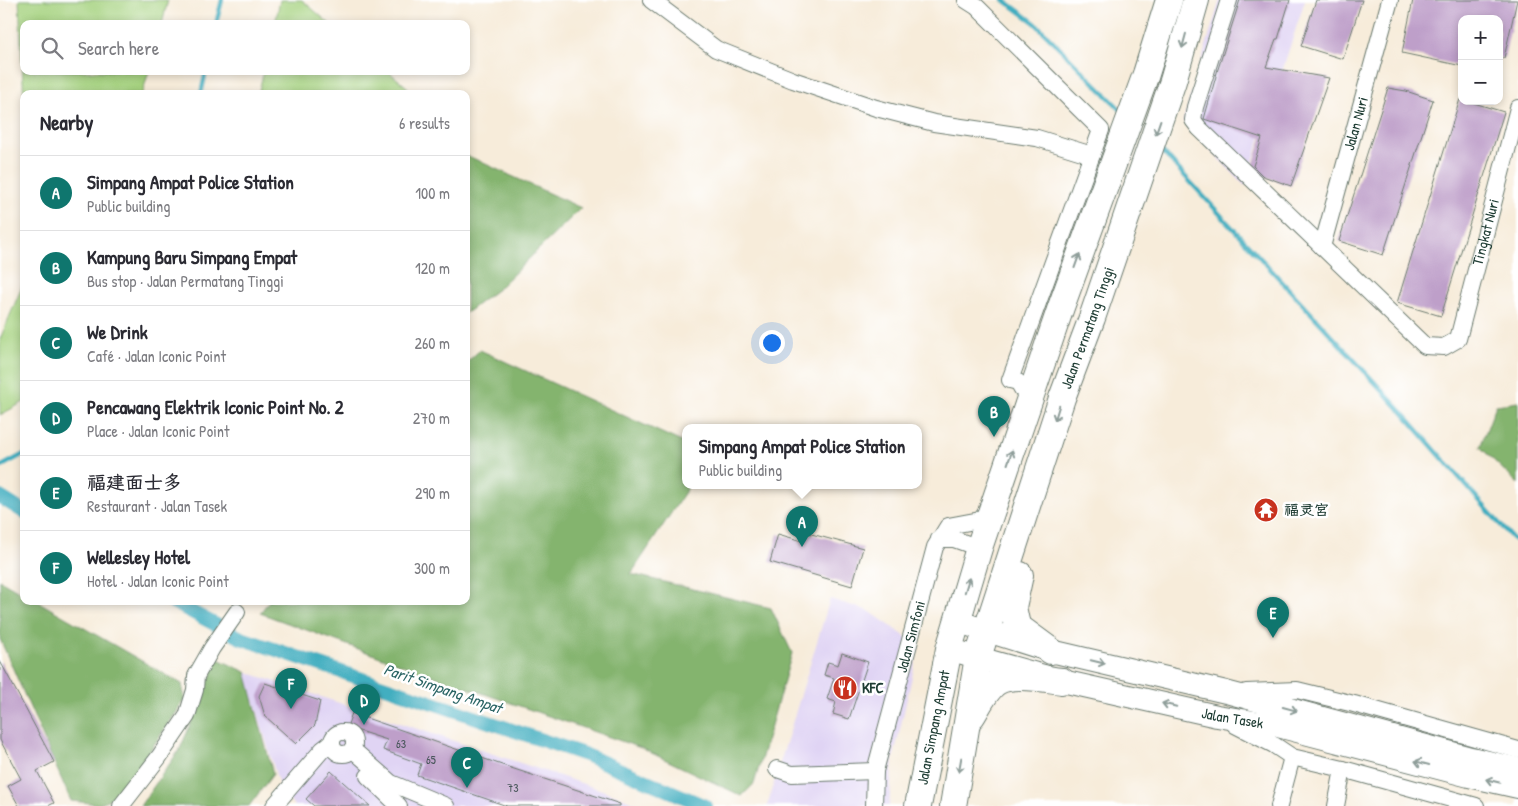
<!DOCTYPE html>
<html lang="en">
<head>
<meta charset="utf-8">
<style>
  :root { --surface:#fff; --page:#f7f7f7; --text:#2b2b33; --muted:#7c7c81; --line:#e1e1e2; --accent:#0f766e }
  body { margin:0; font-family:"Patrick Hand","LXGW WenKai TC",sans-serif; background:var(--page); color:var(--text) }
  .controls { position:absolute; right:15px; top:15px; display:grid; overflow:hidden; border-radius:10px; box-shadow:0 2px 8px #0003 }
  .controls button { width:45px; height:45px; display:grid; place-items:center; padding:0; border:0; border-bottom:1px solid var(--line); background:var(--surface); color:var(--text); font:25px sans-serif }
  .you { position:absolute; left:771px; top:342px; width:18px; height:18px; margin:-12px; border:4px solid #fff; border-radius:50%; background:#1a73e8; box-shadow:0 0 0 8px #1a73e833 }
  .badge { display:grid; place-items:center; width:32px; height:32px; border-radius:50%; background:var(--accent); color:#fff; font-size:16px; font-weight:700 }
  .pin { position:absolute; translate:-50% -41px; filter:drop-shadow(0 1px 2px #0008) }
  .pin::after { content:''; position:absolute; top:26px; width:18px; height:15px; background:inherit; clip-path:polygon(0 0,100% 0,50% 100%) }
  .popup { position:absolute; left:682px; top:424px; width:240px; height:65px; box-sizing:border-box; display:grid; place-content:center; border-radius:10px; background:var(--surface); filter:drop-shadow(0 1px 4px #0005); font-size:16px; white-space:nowrap; color:var(--muted) }
  .popup b { font-size:19px; color:var(--text) }
  .popup::after { content:''; position:absolute; left:50%; top:100%; margin-left:-10px; border:10px solid transparent; border-top-color:var(--surface) }
  .list { margin:0; padding:0; list-style:none }
  h2 { display:flex; justify-content:space-between; align-items:center; height:65px; margin:0; padding:0 20px; font-size:21px }
  h2 small { font-size:16px; font-weight:400; color:var(--muted) }
  .list li { display:grid; grid-template-columns:32px 1fr auto; gap:15px; align-items:center; box-sizing:border-box; height:75px; padding:0 20px; border-top:1px solid var(--line) }
  .list b { display:block; font-size:19px; white-space:nowrap }
  .list p { margin:0; font-size:16px; white-space:nowrap; color:var(--muted) }
  .list em { font-size:16px; font-style:normal; color:var(--muted) }
  .icon { flex:none; width:28px; height:28px; fill:none; stroke:currentColor; stroke-width:2; stroke-linecap:round; stroke-linejoin:round }
  .map { position:relative; flex:none; width:1518px; height:806px; overflow:hidden }
  .search { position:absolute; background:var(--surface); box-shadow:0 2px 8px #0003; left:20px; top:20px; width:450px; height:55px; display:flex; align-items:center; gap:12px; box-sizing:border-box; padding:0 18px; border-radius:10px; color:var(--muted); font-size:19px }
  .panel { position:absolute; background:var(--surface); box-shadow:0 2px 8px #0003; left:20px; top:90px; width:450px; height:515px; border-radius:10px }
  .map>svg:first-child { display:block }
</style>
</head>
<body>
<div class="map">
<svg width="1518" height="806" viewBox="0 0 1518 806">
  <rect width="100%" height="100%" fill="#fff"/>
  <filter id="ink" filterUnits="userSpaceOnUse"><feTurbulence type="fractalNoise" baseFrequency=".02" numOctaves="2"/><feDisplacementMap in="SourceGraphic" scale="10" xChannelSelector="R" yChannelSelector="G"/><feConvolveMatrix kernelMatrix="1 2 1 2 8 2 1 2 1" color-interpolation-filters="sRGB"/></filter>
  <filter id="wash" filterUnits="userSpaceOnUse"><feTurbulence type="fractalNoise" baseFrequency=".0096" numOctaves="4" result="noise"/><feDisplacementMap in="SourceGraphic" scale="20" xChannelSelector="R" yChannelSelector="G"/><feGaussianBlur stdDeviation="1.12" result="paint"/><feColorMatrix in="noise" values="0 0 0 0 0 0 0 0 0 0 0 0 0 0 0 0 0 1.4 0 .05"/><feComposite in="paint" operator="in"/></filter>
  <g filter="url(#wash)">
    <rect width="100%" height="100%" fill="#f7ecda"/>
    <g fill="#e0d4f4">
      <path d="M1220,0H1305L1245,186L1183,121Z"/>
      <path d="M830,599L869,611L919,646L893,760L889,806H767Z"/>
      <path d="M246,672L614,794L643,806H295L281,792Z"/>
    </g>
    <g fill="#a5d27f" stroke="#62885a">
      <path d="M19,0H168L162,24H24V71H149L142,94H24V102Z"/>
      <path d="M280,0H302L330,24H275Z"/>
      <path d="M264,71H388L408,88L406,94H258Z"/>
      <path d="M24,278V402L0,415V339L21,289Z"/>
    </g>
    <g fill="#84b46e" stroke="#527851">
      <path d="M466,155L581,208L499,288L466,313Z"/>
      <path d="M480,350L686,444V486H689L631,574L771,608L792,653L754,784L742,796L641,748L424,673L260,613L269,601H466V363Z"/>
      <path d="M1518,402V484L1480,447L1496,405Z"/>
      <path d="M0,580L24,594V601H37L182,684L185,700L120,794L99,804L71,801L0,639Z"/>
      <path d="M218,659L246,672L273,774L249,806H140L180,749Z"/>
    </g>
    <g fill="none" stroke-linecap="round" stroke-linejoin="round">
      <g stroke="#42aec0" stroke-width="4.5">
        <path d="M1004,0L1035,23L1123,112"/>
        <path d="M216,24L222,0"/>
        <path d="M201,94L206,71"/>
        <path d="M1159,148L1402,412L1512,538L1518,542"/>
        <path d="M0,467L24,454"/>
      </g>
      <g stroke="#42aec0" stroke-width="14">
        <path d="M0,497L24,512"/>
        <path d="M171,601L241,638L586,755L705,806"/>
      </g>
    </g>
    <g id="blocks">
      <g fill="#be9fc9">
        <path d="M1240,0H1290L1278,39H1276L1266,67L1329,78L1291,186L1263,176L1253,166L1262,138L1204,119L1218,69Z"/>
        <path d="M1316,0H1362L1343,59L1301,46Z"/>
        <path d="M1413,0H1517L1504,58H1499V19H1462V66L1402,53Z"/>
        <path d="M1388,88L1406,91L1433,100L1383,255L1339,241Z"/>
        <path d="M1460,99L1462,101H1467L1504,112L1441,316L1397,303Z"/>
        <path d="M804,532L863,548L852,586L770,562L778,534L802,541Z"/>
        <path d="M842,653L868,662L849,719L833,714L836,702L827,699L834,678L824,675L828,662L838,665Z"/>
        <path d="M0,661L54,762L37,771L54,803L48,806H19L8,786L21,779L0,740Z"/>
        <path d="M265,683L320,701L315,725L296,744L265,716L259,696Z"/>
        <path d="M352,713L502,765L620,804V806H507L417,775L421,764L383,750L387,740L347,727Z"/>
        <path d="M331,771L343,782L370,806H314L306,799Z"/>
      </g>
    </g>
  </g>
  <g filter="url(#ink)">
    <use href="#blocks" fill-opacity="0" stroke="#6b7a6e" stroke-width="1"/>
    <g fill="none" stroke-linecap="round" stroke-linejoin="round">
      <defs>
        <g id="minor">
          <path d="M651,0L716,49L793,80L876,108L934,123L1037,138L1092,155"/>
          <path d="M966,0L977,7L1101,130L1010,380L1018,382L1029,401"/>
          <path id="s1" d="M1229,0L1195,107L1193,120L1199,128L1425,346L1444,347L1458,339L1518,108"/>
          <path id="s2" d="M1322,247L1390,0"/>
          <path d="M939,539H954L979,548"/>
          <path d="M1246,692L1297,690L1354,704L1518,750"/>
          <path d="M1235,725L1274,745L1292,757L1343,769L1476,806"/>
          <circle cx="343" cy="743" r="11"/>
          <path d="M352,749L391,783L446,806"/>
          <path d="M777,769L792,774L875,771"/>
          <path d="M368,776L399,806"/>
          <path d="M121,806L159,757L187,716L195,690L196,676L212,648L237,612"/>
          <path d="M274,806L323,749L332,742"/>
          <path id="s3" d="M874,806L875,771L935,547L948,526L980,520L990,509"/>
          <path d="M1279,806L1292,757"/>
          <path d="M1336,806L1343,769"/>
        </g>
        <g id="secondary">
          <path d="M956,621L1051,651L1226,692L1471,758L1518,769"/>
          <path id="s4" d="M949,649L993,662L1062,681L1217,716L1278,726L1469,776L1518,787"/>
        </g>
        <g id="trunk">
          <path d="M1020,575L1013,607L1017,626L1051,651"/>
          <path d="M972,716C979,705 986,689 997,682C1012,672 1045,679 1062,681"/>
          <path id="s5" d="M918,806L949,649L979,548L1061,307L1146,74L1169,0"/>
          <path id="s6" d="M953,806L978,657L1062,398L1092,318L1173,81L1196,0"/>
        </g>
      </defs>
      <use href="#minor" stroke="#6b7a6e" stroke-width="18"/>
      <use href="#secondary" stroke="#6b7a6e" stroke-width="24"/>
      <use href="#trunk" stroke="#6b7a6e" stroke-width="28"/>
      <use href="#minor" stroke="#fff" stroke-width="16"/>
      <use href="#secondary" stroke="#fff" stroke-width="22"/>
      <use href="#trunk" stroke="#fff" stroke-width="26"/>
    </g>
    <defs><path id="oneway-shaft" d="M-6 0H5M1.5-3L5.5 0L1.5 3" fill="none" stroke-width="1.6" stroke-linecap="round" stroke-linejoin="round" transform="scale(1.25)"/></defs>
    <g stroke="#8f9e9a">
      <use href="#oneway-shaft" transform="translate(1184 41) rotate(105)"/>
      <use href="#oneway-shaft" transform="translate(1158 127) rotate(109)"/>
      <use href="#oneway-shaft" transform="translate(1077 261) rotate(-70)"/>
      <use href="#oneway-shaft" transform="translate(1057 413) rotate(107)"/>
      <use href="#oneway-shaft" transform="translate(1010 457) rotate(-71)"/>
      <use href="#oneway-shaft" transform="translate(967 585) rotate(-73)"/>
      <use href="#oneway-shaft" transform="translate(1098 662) rotate(13)"/>
      <use href="#oneway-shaft" transform="translate(1169 705) rotate(-167)"/>
      <use href="#oneway-shaft" transform="translate(1290 709) rotate(15)"/>
      <use href="#oneway-shaft" transform="translate(1422 763) rotate(-165)"/>
      <use href="#oneway-shaft" transform="translate(960 765) rotate(100)"/>
      <use href="#oneway-shaft" transform="translate(1493 781) rotate(-167)"/>
    </g>
  </g>
  <defs>
    <symbol id="temple-disc" viewBox="-11 -11 22 22"><circle r="9.5" fill="#c8321e" stroke="#fff"/><path d="M0-6L5-2H3V0L6.5 2.5H4V6H1.5V3h-3V6H-4V2.5H-6.5L-3 0V-2H-5Z" fill="#fff"/></symbol>
    <symbol id="restaurant-disc" viewBox="-11 -11 22 22"><circle r="9.5" fill="#c8321e" stroke="#fff"/><path d="M-5-6h1v4h1v-4h1v4h1v-4h1v5L-1.5 .5V6h-2V.5L-5-1ZM5-6V6H3V1.5H1.5Q1.5-4 5-6Z" fill="#fff"/></symbol>
  </defs>
  <g fill-rule="evenodd">
    <use href="#temple-disc" x="1252" y="496" width="28" height="28"/>
    <use href="#restaurant-disc" x="831" y="674" width="28" height="28"/>
  </g>
  <g text-anchor="middle" stroke-width="5" stroke-linejoin="round" paint-order="stroke">
    <g font-size="12" fill="#475659">
      <text x="401" y="748">63</text>
      <text x="431" y="764">65</text>
      <text x="513" y="792">73</text>
    </g>
    <g font-size="15" fill="#1f3d34" stroke="#fff">
      <text dy="5" stroke="none"><textPath href="#s2" startOffset="128">Jalan Nuri</textPath></text>
      <text dy="5" stroke="none"><textPath href="#s1" startOffset="595">Tingkat Nuri</textPath></text>
      <text dy="5" stroke="none"><textPath href="#s6" startOffset="498">Jalan Permatang Tinggi</textPath></text>
      <text dy="5" stroke="none"><textPath href="#s3" startOffset="174">Jalan Simfoni</textPath></text>
      <text dy="5" stroke="none"><textPath href="#s4" startOffset="292">Jalan Tasek</textPath></text>
      <text dy="5" stroke="none"><textPath href="#s5" startOffset="80">Jalan Simpang Ampat</textPath></text>
    </g>
    <g font-size="15" font-weight="bold" fill="#1f3d34" stroke="#fff" text-anchor="start">
      <text x="1284" y="515">福灵宫</text>
      <text x="862" y="693">KFC</text>
    </g>
    <g font-size="16" font-style="italic" fill="#2b6565" stroke="#fff">
      <text transform="translate(443 688) rotate(19)" y="6">Parit Simpang Ampat</text>
    </g>
  </g>
</svg>
<div class="controls">
<button>+</button>
<button>−</button>
</div>
<div class="you"></div>
<div class="pin badge" style="left:802px;top:547px">A</div>
<div class="popup"><b>Simpang Ampat Police Station</b>Public building</div>
<div class="pin badge" style="left:994px;top:437px">B</div>
<div class="pin badge" style="left:467px;top:788px">C</div>
<div class="pin badge" style="left:364px;top:725px">D</div>
<div class="pin badge" style="left:1273px;top:638px">E</div>
<div class="pin badge" style="left:291px;top:709px">F</div>
<div class="search"><svg class="icon" aria-label="search" viewBox="0 0 24 24"><circle cx="10" cy="10" r="6"/><path d="M15 15l6 6"/></svg>Search here</div>
<section class="panel">
<h2>Nearby<small>6 results</small></h2>
<ul class="list">
<li><span class="badge">A</span><div><b>Simpang Ampat Police Station</b><p>Public building</p></div><em>100 m</em></li>
<li><span class="badge">B</span><div><b>Kampung Baru Simpang Empat</b><p>Bus stop · Jalan Permatang Tinggi</p></div><em>120 m</em></li>
<li><span class="badge">C</span><div><b>We Drink</b><p>Café · Jalan Iconic Point</p></div><em>260 m</em></li>
<li><span class="badge">D</span><div><b>Pencawang Elektrik Iconic Point No. 2</b><p>Place · Jalan Iconic Point</p></div><em>270 m</em></li>
<li><span class="badge">E</span><div><b>福建面士多</b><p>Restaurant · Jalan Tasek</p></div><em>290 m</em></li>
<li><span class="badge">F</span><div><b>Wellesley Hotel</b><p>Hotel · Jalan Iconic Point</p></div><em>300 m</em></li>
</ul>
</section>
</div>
</body>
</html>
